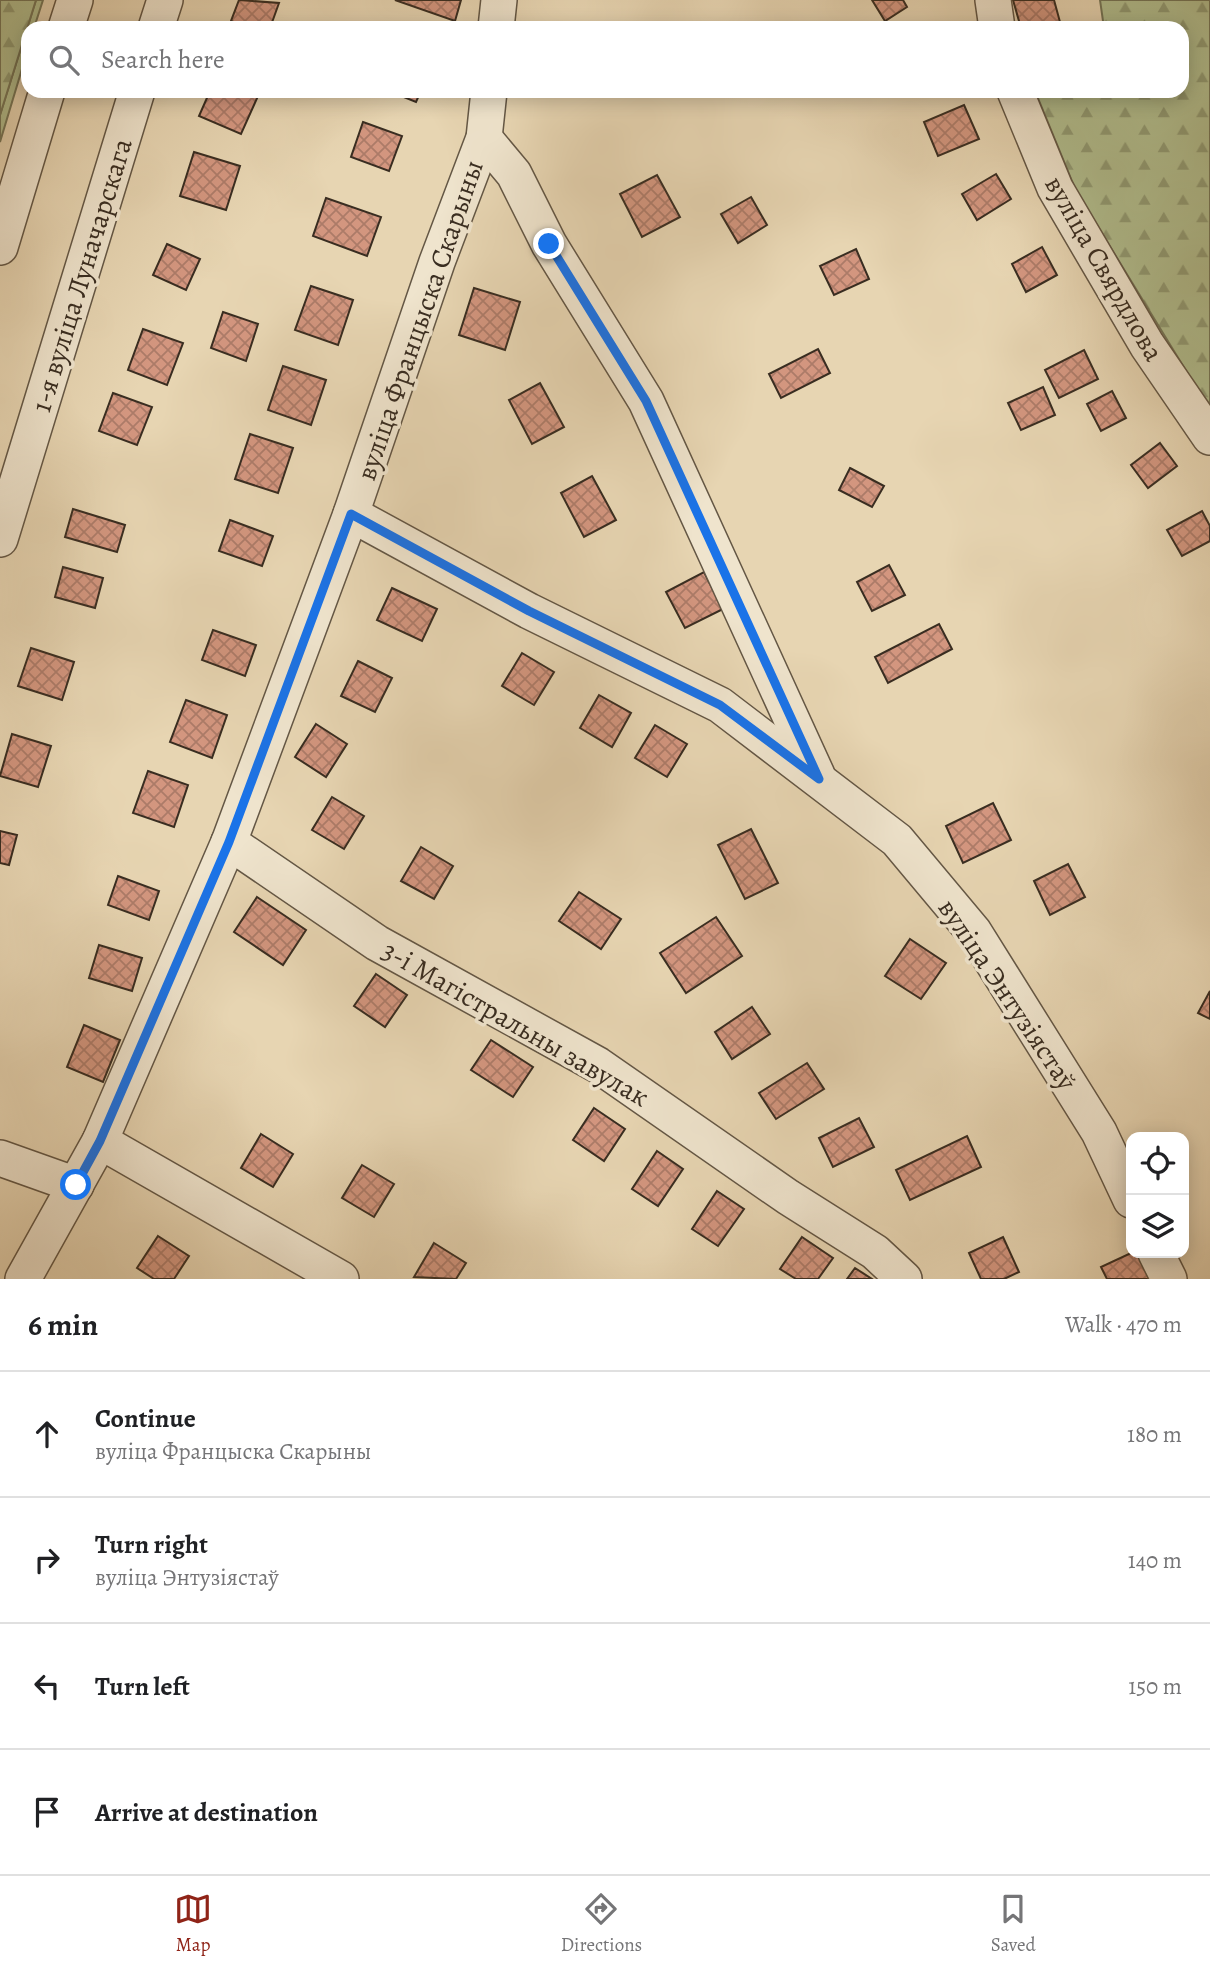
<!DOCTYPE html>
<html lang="en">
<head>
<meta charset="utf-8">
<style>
  :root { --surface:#fff; --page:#f6f6f6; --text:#202124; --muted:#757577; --line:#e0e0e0; --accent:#8f2418 }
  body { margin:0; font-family:Alegreya,serif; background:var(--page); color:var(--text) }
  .controls { position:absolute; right:21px; bottom:21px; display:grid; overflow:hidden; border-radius:14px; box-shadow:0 4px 18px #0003 }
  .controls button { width:63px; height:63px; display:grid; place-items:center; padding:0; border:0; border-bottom:2px solid var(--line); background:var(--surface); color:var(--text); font:35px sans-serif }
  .stop { position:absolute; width:21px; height:21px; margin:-16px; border:5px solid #1a73e8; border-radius:50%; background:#fff }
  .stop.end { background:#1a73e8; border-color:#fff; box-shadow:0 2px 7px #0008 }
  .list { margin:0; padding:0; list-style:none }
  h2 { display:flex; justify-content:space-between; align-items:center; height:91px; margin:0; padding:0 28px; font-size:30px }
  h2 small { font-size:23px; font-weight:400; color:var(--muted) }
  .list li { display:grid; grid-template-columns:46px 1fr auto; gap:21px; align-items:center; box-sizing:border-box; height:126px; padding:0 28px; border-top:2px solid var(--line) }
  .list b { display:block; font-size:26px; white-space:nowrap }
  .list p { margin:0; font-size:23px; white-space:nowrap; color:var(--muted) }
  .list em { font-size:23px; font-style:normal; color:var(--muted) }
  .icon { flex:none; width:38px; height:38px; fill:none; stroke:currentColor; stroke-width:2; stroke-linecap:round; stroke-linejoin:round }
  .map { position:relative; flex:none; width:1210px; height:1279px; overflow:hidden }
  .search { position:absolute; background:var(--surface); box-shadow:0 4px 18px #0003; left:21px; right:21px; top:21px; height:77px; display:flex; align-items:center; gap:18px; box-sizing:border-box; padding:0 24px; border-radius:21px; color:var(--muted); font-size:26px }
  .sheet { height:595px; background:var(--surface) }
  nav { display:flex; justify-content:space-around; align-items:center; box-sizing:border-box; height:98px; border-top:2px solid var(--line); background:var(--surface); font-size:19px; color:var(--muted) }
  nav a { display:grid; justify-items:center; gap:4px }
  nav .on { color:var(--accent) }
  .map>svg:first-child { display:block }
</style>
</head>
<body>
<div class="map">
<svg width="1210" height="1279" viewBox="0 0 1210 1279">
  <defs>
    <pattern id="forest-firs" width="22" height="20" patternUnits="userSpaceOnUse" patternTransform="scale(1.75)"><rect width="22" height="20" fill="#b1be8f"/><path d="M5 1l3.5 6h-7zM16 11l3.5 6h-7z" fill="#919b74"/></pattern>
    <pattern id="building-cross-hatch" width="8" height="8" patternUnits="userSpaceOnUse" patternTransform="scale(1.75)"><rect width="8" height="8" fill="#d3967f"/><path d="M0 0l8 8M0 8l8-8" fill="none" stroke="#ac7b68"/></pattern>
  </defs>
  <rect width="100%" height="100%" fill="#e7d5b2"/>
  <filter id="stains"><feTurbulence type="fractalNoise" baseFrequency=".00286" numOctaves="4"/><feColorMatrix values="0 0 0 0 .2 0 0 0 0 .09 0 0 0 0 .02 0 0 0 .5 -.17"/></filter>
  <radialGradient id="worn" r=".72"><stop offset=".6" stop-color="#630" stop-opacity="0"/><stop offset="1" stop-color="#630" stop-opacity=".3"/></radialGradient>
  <path fill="#b1be8f" stroke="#757658" stroke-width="2" d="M36,0H43L34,28H28V49L0,142V115Z"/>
  <g fill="url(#forest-firs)" stroke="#757658" stroke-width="2">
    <path d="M0,0H36L0,115Z"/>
    <path d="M1100,0H1210V410L1076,191L1035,91H1182V28H1104Z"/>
  </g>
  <g fill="url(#building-cross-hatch)" stroke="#392d21" stroke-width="2">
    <path d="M239,0L279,3L270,28H250L231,21Z"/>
    <path d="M395,0H461L455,21Z"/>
    <path d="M872,0H903L907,7L885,21Z"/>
    <path d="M1013,0H1054L1060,22L1040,28H1021Z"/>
    <path d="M210,91H247L258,96L241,134L199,116Z"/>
    <path d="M389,91H421L416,102Z"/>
    <path d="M964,105L979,139L938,156L924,122Z"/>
    <path d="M363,122L402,136L389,171L351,157Z"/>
    <path d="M194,152L240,166L226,210L180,196Z"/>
    <path d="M996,174L1011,199L977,220L962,194Z"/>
    <path d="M657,175L680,217L642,237L620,194Z"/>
    <path d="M751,197L767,225L738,243L721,214Z"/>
    <path d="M326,198L381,217L367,256L313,236Z"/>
    <path d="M167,244L200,259L186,290L153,275Z"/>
    <path d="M1042,247L1057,275L1026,292L1012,264Z"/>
    <path d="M856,249L869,279L834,295L820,266Z"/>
    <path d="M311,286L353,300L338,345L295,330Z"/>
    <path d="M474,288L520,302L505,350L459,335Z"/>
    <path d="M223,312L258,324L246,361L211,348Z"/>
    <path d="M143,329L183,343L167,385L128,370Z"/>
    <path d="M818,349L830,373L781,398L769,374Z"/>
    <path d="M1084,350L1098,379L1059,398L1045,370Z"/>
    <path d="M283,366L326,380L311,425L268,410Z"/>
    <path d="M540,383L564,427L532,444L509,400Z"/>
    <path d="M1043,387L1055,415L1021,430L1008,403Z"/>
    <path d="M1112,391L1126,418L1101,431L1087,404Z"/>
    <path d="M113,393L152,407L137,445L99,431Z"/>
    <path d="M250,434L293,448L278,493L235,479Z"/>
    <path d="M1160,443L1177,466L1148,488L1131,465Z"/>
    <path d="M850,468L884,486L872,507L839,490Z"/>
    <path d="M592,476L616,520L584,537L561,493Z"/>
    <path d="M73,509L125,525L117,552L65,537Z"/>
    <path d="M1202,511L1210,526V541L1182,556L1167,530Z"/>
    <path d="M230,520L273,536L262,566L219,551Z"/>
    <path d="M889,565L905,595L872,611L857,582Z"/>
    <path d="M63,567L103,578L95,608L55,597Z"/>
    <path d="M704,572L723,609L685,628L666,592Z"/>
    <path d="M392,588L437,609L422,641L377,620Z"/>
    <path d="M939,624L952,649L888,683L875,657Z"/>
    <path d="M213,630L256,645L245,676L202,660Z"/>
    <path d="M31,648L74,662L62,700L18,686Z"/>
    <path d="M522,653L554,672L534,705L502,686Z"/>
    <path d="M358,661L392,678L375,712L341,696Z"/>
    <path d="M599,695L631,713L612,747L580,728Z"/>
    <path d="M186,700L227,715L212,758L170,742Z"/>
    <path d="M316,724L347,744L326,777L295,757Z"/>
    <path d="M655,725L687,744L667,777L635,758Z"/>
    <path d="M12,734L51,746L38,787L0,776Z"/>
    <path d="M148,771L188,785L174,827L133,813Z"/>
    <path d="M332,797L364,816L344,849L312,830Z"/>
    <path d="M993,803L1011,840L963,863L946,826Z"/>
    <path d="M751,829L778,883L745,899L718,845Z"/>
    <path d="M0,831L17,835L9,865L0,863Z"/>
    <path d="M421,847L453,866L434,899L401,881Z"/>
    <path d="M1068,864L1085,897L1050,915L1034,881Z"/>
    <path d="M118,876L159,891L149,920L108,905Z"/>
    <path d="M579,892L621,919L601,949L559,921Z"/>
    <path d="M257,897L306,930L283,965L234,932Z"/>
    <path d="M716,917L742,956L686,993L660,953Z"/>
    <path d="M910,939L946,963L921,999L885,976Z"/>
    <path d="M99,945L142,958L132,991L89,978Z"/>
    <path d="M376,974L407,995L385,1027L354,1006Z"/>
    <path d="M1210,991V1019L1198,1013Z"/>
    <path d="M752,1007L770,1034L732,1059L715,1032Z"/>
    <path d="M84,1025L120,1040L103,1082L67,1067Z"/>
    <path d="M491,1040L533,1067L513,1097L471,1070Z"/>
    <path d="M807,1063L824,1089L776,1119L759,1093Z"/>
    <path d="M594,1108L625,1129L604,1161L573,1140Z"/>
    <path d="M859,1118L874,1147L833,1167L819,1138Z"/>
    <path d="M261,1134L293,1154L273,1187L241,1168Z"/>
    <path d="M967,1136L981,1167L910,1200L896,1170Z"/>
    <path d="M657,1151L683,1169L658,1206L632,1189Z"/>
    <path d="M362,1165L394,1184L374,1217L342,1198Z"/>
    <path d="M717,1191L744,1209L718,1246L692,1229Z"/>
    <path d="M158,1236L189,1256L174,1279H154L137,1268Z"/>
    <path d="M802,1237L833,1258L818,1279H796L780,1269Z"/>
    <path d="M1003,1237L1019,1272L1004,1279H981L969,1253Z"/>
    <path d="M434,1243L466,1263L456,1279L414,1277Z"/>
    <path d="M1131,1253H1143L1155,1279H1107L1101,1267Z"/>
    <path d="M855,1268L872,1279H847Z"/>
  </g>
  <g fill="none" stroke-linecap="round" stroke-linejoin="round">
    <defs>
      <g id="minor">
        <path d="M993,0L997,28"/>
        <path d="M66,28L75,0"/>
        <path d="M156,28L165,0"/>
        <path d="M496,28L499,0"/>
        <path d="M1015,91L1055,188L1147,345L1210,437"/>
        <path d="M484,138L514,174L549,244L646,401L817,775"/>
        <path d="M0,247L47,91"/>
        <path d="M351,514L529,611L720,705L897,840L974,932L1099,1132L1131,1200"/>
        <path d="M0,539L137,91"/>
        <path d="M229,842L377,943L598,1065L788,1197L875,1252L904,1279"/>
        <path d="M100,1141L341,1279"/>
        <path d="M0,1158L76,1185"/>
        <path d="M1156,1253L1169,1279"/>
        <path d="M23,1279L100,1141L229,842L351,514L437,262L484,138L489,91"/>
      </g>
    </defs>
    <use href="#minor" stroke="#645745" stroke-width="38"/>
    <use href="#minor" stroke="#efe4cd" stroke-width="35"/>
  </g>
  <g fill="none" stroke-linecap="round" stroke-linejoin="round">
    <path stroke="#1a73e8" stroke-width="9" d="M76,1185L100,1141L229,842L351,514L529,611L720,705L819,779L646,401L549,244"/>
  </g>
  <g text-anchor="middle" stroke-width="7" stroke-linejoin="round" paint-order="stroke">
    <g font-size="28" fill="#392d21" stroke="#efe4cd">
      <text transform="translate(1105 268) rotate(60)" y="10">вуліца Свярдлова</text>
      <text transform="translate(81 275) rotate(-73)" y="10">1-я вуліца Луначарскага</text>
      <text transform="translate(419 320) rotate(-71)" y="10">вуліца Францыска Скарыны</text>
      <text transform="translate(1008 994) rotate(56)" y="10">вуліца Энтузіястаў</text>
      <text transform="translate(516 1023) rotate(30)" y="10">3-і Магістральны завулак</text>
    </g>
  </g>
  <rect width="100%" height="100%" filter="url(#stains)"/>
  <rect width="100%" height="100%" fill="url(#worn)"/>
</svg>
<div class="controls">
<button><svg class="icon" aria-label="locate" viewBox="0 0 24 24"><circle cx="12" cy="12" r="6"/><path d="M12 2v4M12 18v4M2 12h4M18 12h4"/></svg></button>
<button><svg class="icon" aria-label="layers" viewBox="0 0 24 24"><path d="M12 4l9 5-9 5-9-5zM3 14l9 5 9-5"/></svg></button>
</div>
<div class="stop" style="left:76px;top:1185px"></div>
<div class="stop end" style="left:549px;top:244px"></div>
<div class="search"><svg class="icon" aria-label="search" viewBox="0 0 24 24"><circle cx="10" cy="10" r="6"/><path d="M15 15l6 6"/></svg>Search here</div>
</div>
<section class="sheet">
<h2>6 min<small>Walk · 470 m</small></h2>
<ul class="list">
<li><svg class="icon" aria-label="ahead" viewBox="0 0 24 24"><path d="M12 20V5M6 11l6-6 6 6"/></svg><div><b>Continue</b><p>вуліца Францыска Скарыны</p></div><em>180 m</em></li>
<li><svg class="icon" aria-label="right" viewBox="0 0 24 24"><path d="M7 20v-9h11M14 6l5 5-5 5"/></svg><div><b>Turn right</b><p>вуліца Энтузіястаў</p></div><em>140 m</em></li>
<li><svg class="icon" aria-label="left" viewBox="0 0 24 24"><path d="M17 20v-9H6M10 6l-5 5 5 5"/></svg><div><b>Turn left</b></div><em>150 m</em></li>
<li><svg class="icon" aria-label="arrive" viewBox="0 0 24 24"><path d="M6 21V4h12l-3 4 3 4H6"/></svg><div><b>Arrive at destination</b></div></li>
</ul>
</section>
<nav>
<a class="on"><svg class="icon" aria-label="map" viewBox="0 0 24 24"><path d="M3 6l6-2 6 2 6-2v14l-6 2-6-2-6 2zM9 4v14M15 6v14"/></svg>Map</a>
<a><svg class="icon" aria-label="directions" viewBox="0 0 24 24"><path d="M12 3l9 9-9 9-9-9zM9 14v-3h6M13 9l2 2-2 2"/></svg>Directions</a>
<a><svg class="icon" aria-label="saved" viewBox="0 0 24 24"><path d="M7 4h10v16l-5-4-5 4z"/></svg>Saved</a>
</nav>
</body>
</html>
